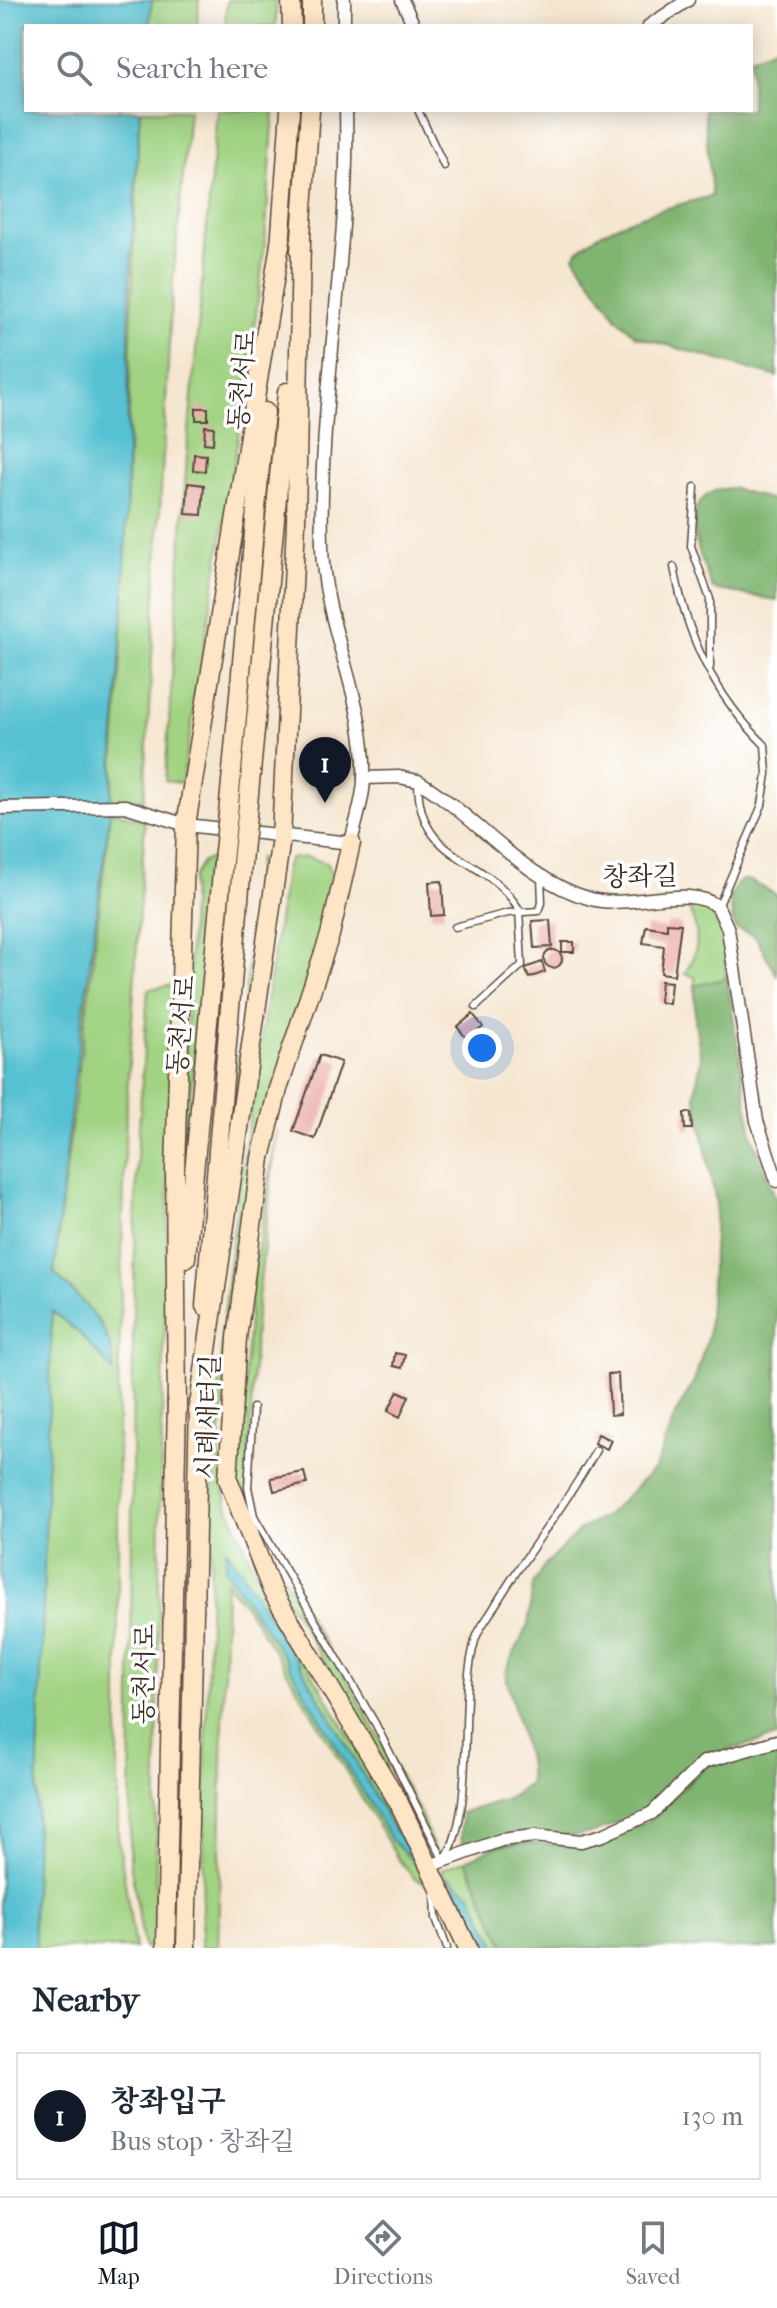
<!DOCTYPE html>
<html lang="en">
<head>
<meta charset="utf-8">
<style>
  :root { --surface:#fff; --page:#f6f6f7; --text:#1f2937; --muted:#747a83; --line:#e0e1e3; --accent:#111827 }
  body { margin:0; font-family:"IM FELL French Canon","Noto Serif KR",serif; background:var(--page); color:var(--text) }
  .you { position:absolute; left:482px; top:1048px; width:28px; height:28px; margin:-20px; border:6px solid #fff; border-radius:50%; background:#1a73e8; box-shadow:0 0 0 12px #1a73e833 }
  .badge { display:grid; place-items:center; width:52px; height:52px; border-radius:50%; background:var(--accent); color:#fff; font-size:26px; font-weight:700 }
  .pin { position:absolute; translate:-50% -66px; filter:drop-shadow(0 2px 4px #0008) }
  .pin::after { content:''; position:absolute; top:42px; width:28px; height:24px; background:inherit; clip-path:polygon(0 0,100% 0,50% 100%) }
  .list { margin:0; padding:0; list-style:none }
  h2 { display:flex; justify-content:space-between; align-items:center; height:104px; margin:0; padding:0 32px; font-size:34px }
  h2 small { font-size:26px; font-weight:400; color:var(--muted) }
  .list li { display:grid; grid-template-columns:52px 1fr auto; gap:24px; align-items:center; box-sizing:border-box; height:128px; margin:0 16px 16px; padding:0 16px; border:2px solid var(--line); border-radius:0px }
  .list b { display:block; font-size:30px; white-space:nowrap }
  .list p { margin:0; font-size:26px; white-space:nowrap; color:var(--muted) }
  .list em { font-size:26px; font-style:normal; color:var(--muted) }
  .icon { flex:none; width:44px; height:44px; fill:none; stroke:currentColor; stroke-width:2; stroke-linecap:round; stroke-linejoin:round }
  .map { position:relative; flex:none; width:777px; height:1948px; overflow:hidden }
  .search { position:absolute; background:var(--surface); box-shadow:0 4px 20px #0003; left:24px; right:24px; top:24px; height:88px; display:flex; align-items:center; gap:20px; box-sizing:border-box; padding:0 28px; border-radius:0px; color:var(--muted); font-size:30px }
  .sheet { height:248px; background:var(--surface) }
  nav { display:flex; justify-content:space-around; align-items:center; box-sizing:border-box; height:112px; border-top:2px solid var(--line); background:var(--surface); font-size:22px; color:var(--muted) }
  nav a { display:grid; justify-items:center; gap:4px }
  nav .on { color:var(--accent) }
  .map>svg:first-child { display:block }
</style>
</head>
<body>
<div class="map">
<svg width="777" height="1948" viewBox="0 0 777 1948">
  <rect width="100%" height="100%" fill="#fff"/>
  <filter id="ink" filterUnits="userSpaceOnUse"><feTurbulence type="fractalNoise" baseFrequency=".0125" numOctaves="2"/><feDisplacementMap in="SourceGraphic" scale="16" xChannelSelector="R" yChannelSelector="G"/><feConvolveMatrix kernelMatrix="1 2 1 2 8 2 1 2 1" color-interpolation-filters="sRGB"/></filter>
  <filter id="wash" filterUnits="userSpaceOnUse"><feTurbulence type="fractalNoise" baseFrequency=".006" numOctaves="4" result="noise"/><feDisplacementMap in="SourceGraphic" scale="32" xChannelSelector="R" yChannelSelector="G"/><feGaussianBlur stdDeviation="1.8" result="paint"/><feColorMatrix in="noise" values="0 0 0 0 0 0 0 0 0 0 0 0 0 0 0 0 0 1.4 0 .05"/><feComposite in="paint" operator="in"/></filter>
  <g filter="url(#wash)">
    <rect width="100%" height="100%" fill="#f5e6d0"/>
    <g fill="#a1d383" stroke="#6e7e50" stroke-width="2">
      <path d="M152,0H199L197,26H149Z"/>
      <path d="M227,0H276V26H225Z"/>
      <path d="M140,110H189L172,291L144,800L129,801L112,811L145,821L126,1111L118,1396V1837L135,1948H37L33,1924L51,1311L78,1332L113,1369C114,1327 82,1302 54,1273C70,1119 95,965 110,811C132,578 126,343 140,110Z"/>
      <path d="M217,110H274L265,241L250,364L182,783L165,781L188,442Z"/>
      <path d="M214,857L187,1135H183L192,879L201,863Z"/>
      <path d="M307,857L326,863L336,881L323,934L252,1158L238,1251L219,1453L227,1504L264,1592L402,1825L415,1855L391,1825L279,1630L227,1550L226,1569L284,1657L392,1841L420,1868L426,1884L414,1878L398,1859L291,1678L247,1608L226,1582L218,1948H201L212,1498L223,1325L233,1231L286,866L290,859Z"/>
      <path d="M258,858L270,860L226,1181Z"/>
      <path d="M696,906C727,914 724,953 727,978L695,986V977L685,974C701,946 699,935 689,907Z"/>
      <path d="M174,985L160,1496L155,1948H144L130,1861L133,1327L137,1157L148,989Z"/>
      <path d="M277,1129L255,1326L247,1497L269,1552L353,1690L420,1813L435,1851L431,1850L389,1770L278,1585L237,1481L251,1291Z"/>
      <path d="M466,1860L506,1948H497L471,1894L452,1888L466,1903L486,1948H477L442,1869Z"/>
    </g>
    <g fill="#80b571" stroke="#5e7048" stroke-width="2">
      <path d="M777,46V377L636,336L617,318L574,256C600,222 671,207 712,196L704,110H751V57Z"/>
      <path d="M733,488L777,502V600L713,589C698,554 672,490 733,488Z"/>
      <path d="M742,880H749L777,895V975L755,936L735,928C731,910 725,893 742,880Z"/>
      <path d="M727,978L752,1135L777,1202V1737L728,1750L660,1802L639,1814L593,1833L462,1849L461,1813L507,1799L529,1784V1766L505,1672L528,1625L533,1584L544,1566L580,1530L608,1514L655,1468L674,1418L695,1379L708,1335L716,1203L695,1094L701,1058L695,1022V986Z"/>
      <path d="M777,1746V1948H506L466,1860L497,1846L526,1843L580,1846L650,1820L707,1765Z"/>
    </g>
    <g fill="#57c1d2" stroke="#497678" stroke-width="2">
      <path d="M0,0H152L149,26H26V110H140L130,278L125,579L110,811L71,1107L54,1273C83,1303 114,1326 113,1371L78,1332L52,1311L33,1924L37,1948H0Z"/>
      <path d="M226,1549C286,1637 339,1730 390,1823C399,1840 414,1851 420,1868L392,1841L284,1657L226,1570Z"/>
      <path d="M448,1877L471,1894L497,1948H486L466,1903Z"/>
    </g>
    <g id="blocks">
      <g fill="#eba9a4">
        <rect x="196" y="408" width="12" height="12"/>
        <path d="M205,426L214,427L213,444L204,443Z"/>
        <path d="M194,454L206,455L205,471L193,470Z"/>
        <path d="M188,483L204,485L202,515L186,514Z"/>
        <path d="M442,881L444,915L431,916L429,882Z"/>
        <path d="M550,920L552,947L534,948L532,921Z"/>
        <path d="M667,923L681,924L674,975L661,973L664,946L643,943L646,926L667,929Z"/>
        <rect x="562" y="942" width="12" height="10"/>
        <circle cx="553" cy="959" r="9"/>
        <path d="M542,962L545,972L529,978L525,968Z"/>
        <path d="M661,981L671,982L669,1004L659,1002Z"/>
        <path d="M473,1014L483,1027L467,1039L457,1027Z"/>
        <path d="M320,1055L341,1062L315,1139L293,1131Z"/>
        <path d="M684,1113H691L692,1129H685Z"/>
        <path d="M395,1353L405,1355L402,1368L393,1366Z"/>
        <path d="M608,1374H618L620,1414L610,1415Z"/>
        <path d="M398,1391L409,1396L400,1417L388,1411Z"/>
        <path d="M598,1434L611,1440L607,1449L594,1443Z"/>
        <path d="M304,1472L307,1484L274,1491L271,1478Z"/>
      </g>
    </g>
  </g>
  <g filter="url(#ink)">
    <use href="#blocks" fill-opacity="0" stroke="#574639" stroke-width="2"/>
    <g fill="none" stroke-linecap="round" stroke-linejoin="round">
      <defs>
        <g id="lane">
          <path d="M418,110L444,166"/>
          <path d="M695,487L691,546L710,599V667"/>
          <path d="M674,567C687,637 714,695 765,745L767,774L762,805L718,907"/>
          <path d="M418,781C418,864 483,852 519,909L522,965L476,1007"/>
          <path d="M455,927L508,913L539,911L542,903L541,877"/>
          <path d="M253,1408L248,1487L254,1516L375,1723L444,1861"/>
          <path d="M446,1858C477,1802 457,1704 475,1641C478,1629 487,1619 493,1609C525,1554 566,1506 596,1450"/>
          <path d="M435,1894L436,1918L447,1948"/>
        </g>
        <g id="street">
          <path d="M344,0V26"/>
          <path d="M402,0L414,26"/>
          <path d="M649,26L688,0"/>
          <path d="M364,778L399,777L418,781C478,817 522,880 591,899C629,910 689,883 718,907L728,929L757,1121L777,1181"/>
          <path d="M0,808L125,806L186,825L351,843C355,823 364,799 364,778C367,700 323,624 322,546C318,400 350,256 346,110"/>
          <path d="M430,1866L501,1840L534,1836L581,1841L603,1835L652,1813L704,1762L777,1741"/>
        </g>
        <g id="secondary">
          <path d="M291,0L292,26"/>
          <path d="M312,0V26"/>
          <path d="M280,247L290,110"/>
          <path d="M300,251L310,110"/>
          <path d="M228,814L265,412"/>
          <path d="M247,815L287,392"/>
          <path d="M351,843L330,935L278,1089L261,1158L237,1338L228,1479L272,1591L399,1803L468,1948"/>
          <path d="M186,1258L224,851"/>
          <path d="M205,1306L243,852"/>
          <path d="M177,1411L175,1169L186,825L281,238"/>
          <path d="M198,1412L281,838L296,522L301,240"/>
          <path d="M166,1948L177,1399"/>
          <path d="M186,1948L199,1403"/>
        </g>
      </defs>
      <use href="#lane" stroke="#574639" stroke-width="9"/>
      <use href="#street" stroke="#574639" stroke-width="15"/>
      <use href="#secondary" stroke="#574639" stroke-width="21"/>
      <use href="#lane" stroke="#fff" stroke-width="6"/>
      <use href="#street" stroke="#fff" stroke-width="12"/>
      <use href="#secondary" stroke="#fde5c5" stroke-width="18"/>
      <defs>
        <g id="secondary-bridge">
          <path d="M224,851L228,814"/>
          <path d="M243,852L247,815"/>
        </g>
      </defs>
      <use href="#secondary-bridge" stroke="#574639" stroke-width="21" stroke-linecap="butt"/>
      <use href="#secondary-bridge" stroke="#fde5c5" stroke-width="18"/>
    </g>
  </g>
  <g text-anchor="middle" stroke-width="7" stroke-linejoin="round" paint-order="stroke">
    <g font-size="26" fill="#3b2a1e" stroke="#fff">
      <text transform="translate(242 380) rotate(-85)" y="9">동천서로</text>
      <text transform="translate(640 876) rotate(-1)" y="9">창좌길</text>
      <text transform="translate(181 1025) rotate(-85)" y="9">동천서로</text>
      <text transform="translate(208 1417) rotate(-88)" y="9">시례새터길</text>
      <text transform="translate(144 1674) rotate(-89)" y="9">동천서로</text>
    </g>
  </g>
</svg>
<div class="you"></div>
<div class="pin badge" style="left:325px;top:803px">1</div>
<div class="search"><svg class="icon" aria-label="search" viewBox="0 0 24 24"><circle cx="10" cy="10" r="6"/><path d="M15 15l6 6"/></svg>Search here</div>
</div>
<section class="sheet">
<h2>Nearby<small></small></h2>
<ul class="list">
<li><span class="badge">1</span><div><b>창좌입구</b><p>Bus stop · 창좌길</p></div><em>130 m</em></li>
</ul>
</section>
<nav>
<a class="on"><svg class="icon" aria-label="map" viewBox="0 0 24 24"><path d="M3 6l6-2 6 2 6-2v14l-6 2-6-2-6 2zM9 4v14M15 6v14"/></svg>Map</a>
<a><svg class="icon" aria-label="directions" viewBox="0 0 24 24"><path d="M12 3l9 9-9 9-9-9zM9 14v-3h6M13 9l2 2-2 2"/></svg>Directions</a>
<a><svg class="icon" aria-label="saved" viewBox="0 0 24 24"><path d="M7 4h10v16l-5-4-5 4z"/></svg>Saved</a>
</nav>
</body>
</html>
